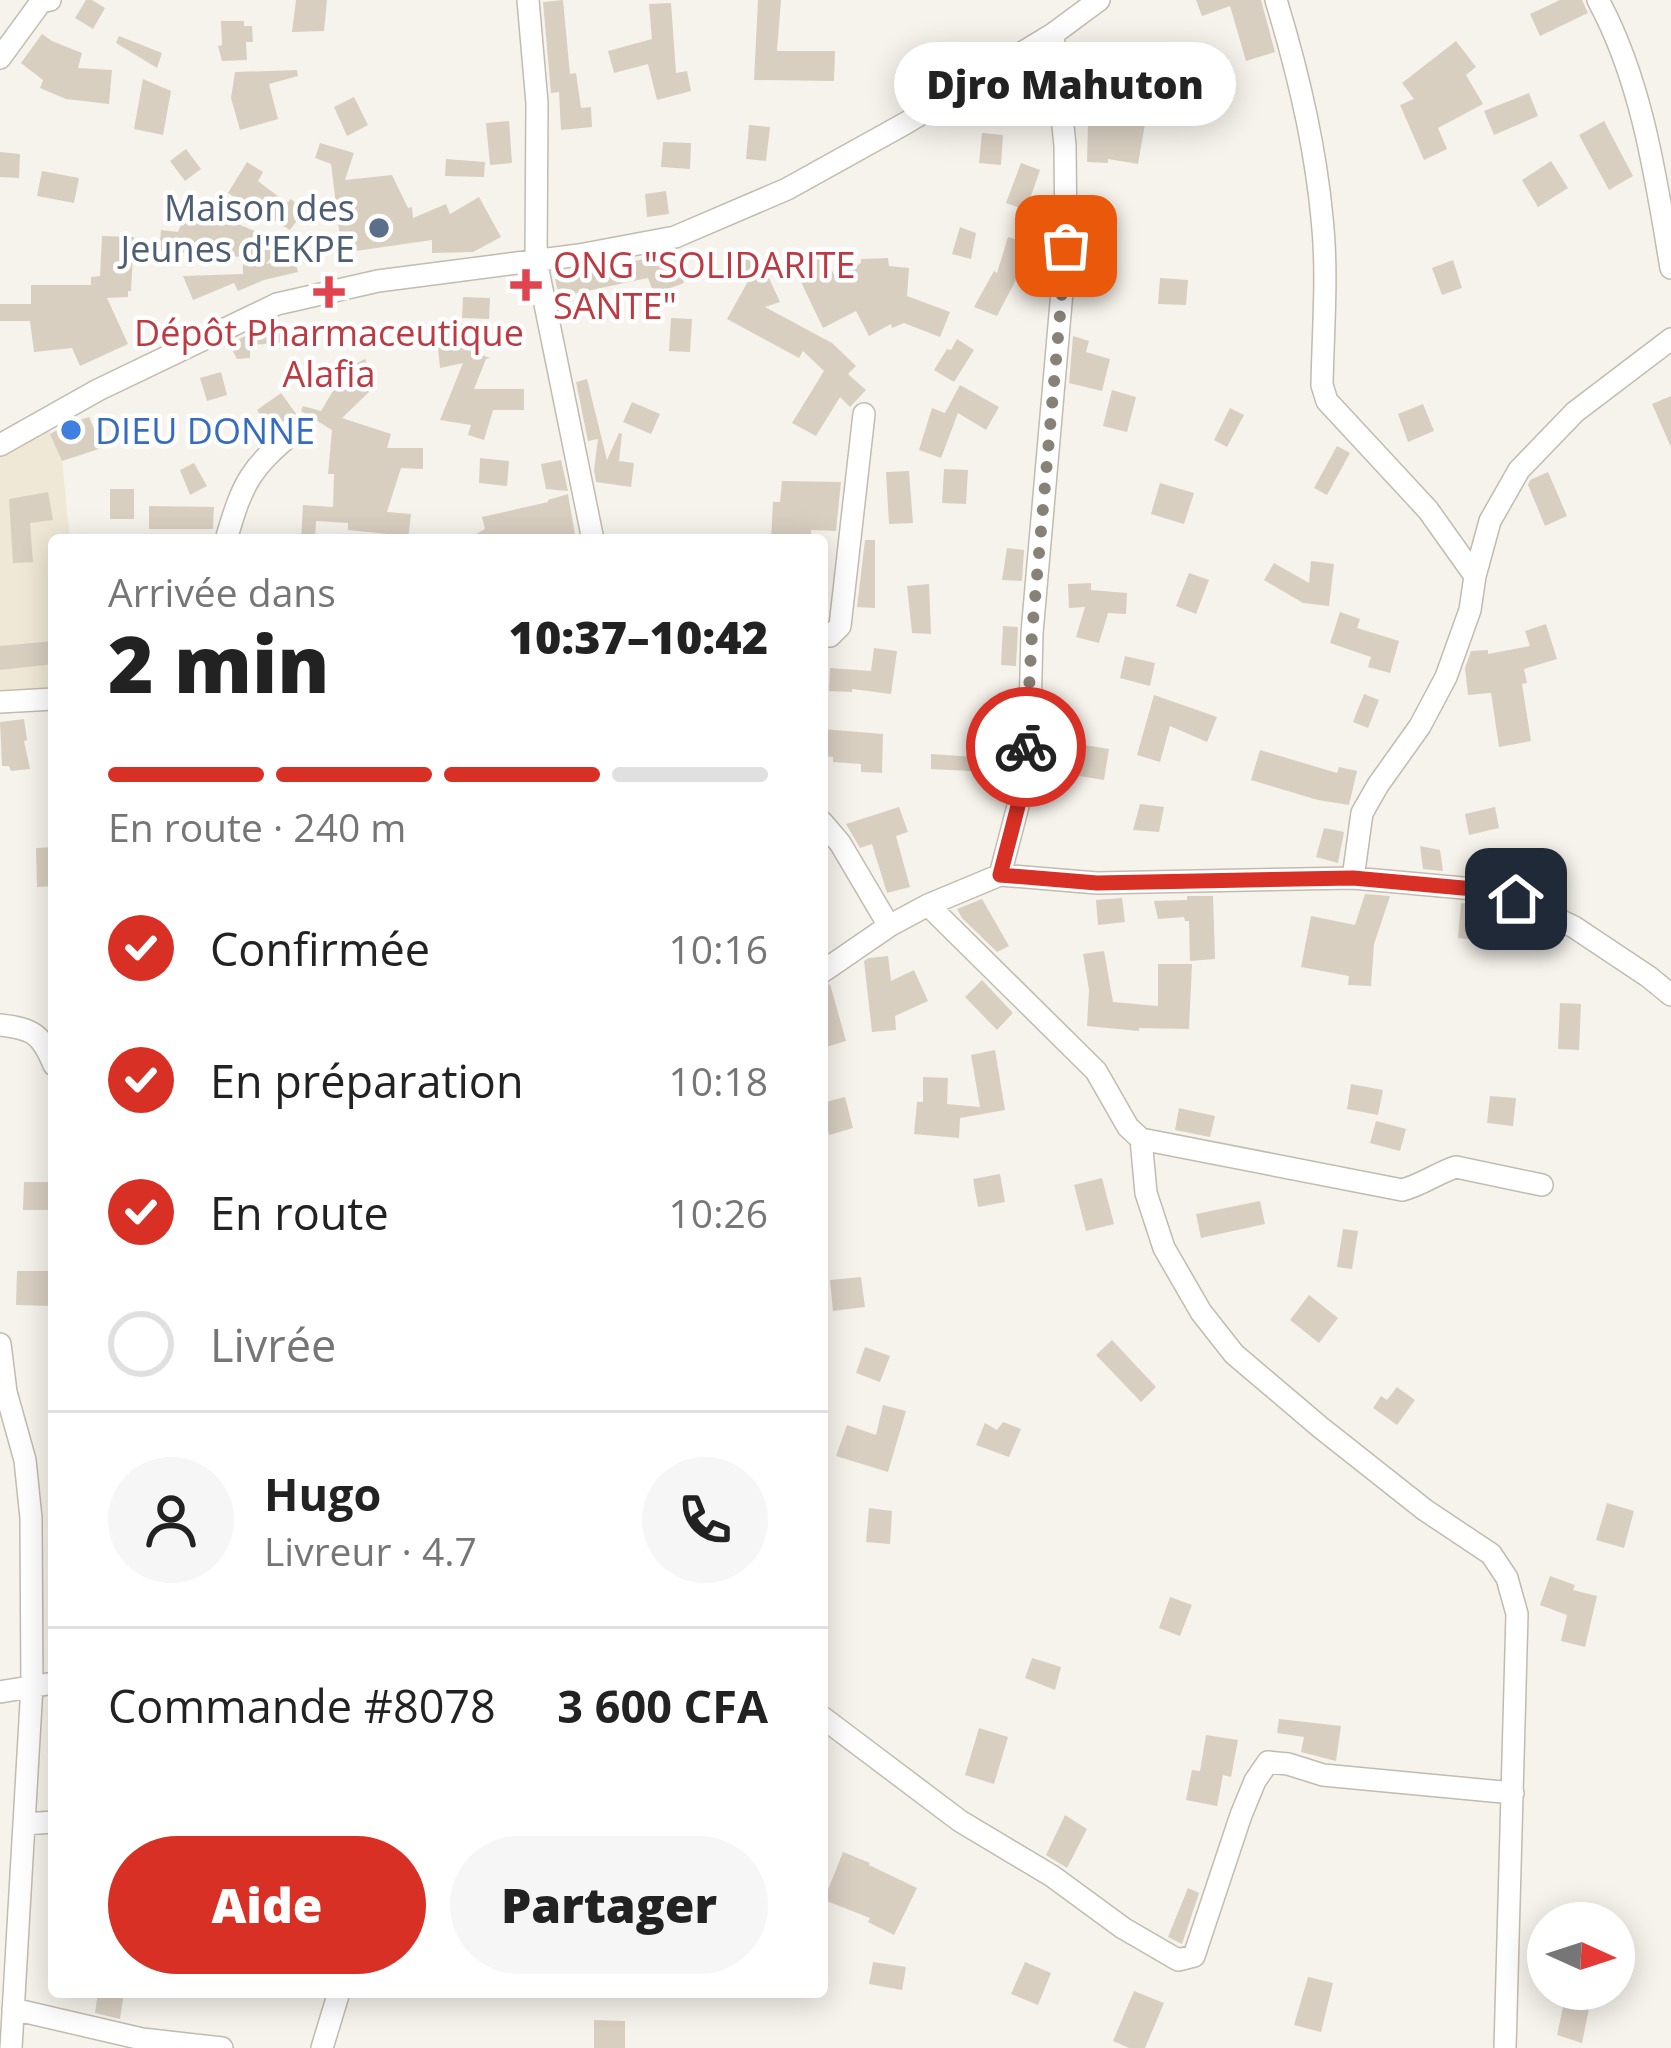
<!DOCTYPE html>
<html lang="fr">
<meta charset="utf-8">
<style>
:root{--surface:#fff;--page:#f6f6f6;--text:#222;--muted:#767676;--line:#e0e0e0;--accent:#d93025}
body{margin:0;font-family:"Open Sans",sans-serif;background:var(--page);color:var(--text);height:100vh;display:flex;flex-direction:column;font-size:45px;white-space:nowrap}
*{box-sizing:border-box;margin:0}
p{font-size:39px;color:var(--muted)}
.icon{flex:none;width:66px;height:66px;fill:none;stroke:currentColor;stroke-width:2;stroke-linecap:round;stroke-linejoin:round}
.map{position:relative;flex:1;overflow:hidden}
.sheet{position:absolute;left:48px;top:534px;width:780px;height:1464px;display:flex;flex-direction:column;background:var(--surface);border-radius:12px;box-shadow:0 6px 30px #0003}
.sheet>*{flex:none}
.needle{width:78px;rotate:93deg}
.controls{position:absolute;left:1527px;top:1902px;display:grid;gap:24px}
.controls a{display:grid;place-items:center;width:108px;height:108px;border-radius:50%;background:var(--surface);box-shadow:0 6px 30px #0003;font-size:60px}
.pin{position:absolute;display:grid;place-items:center;width:102px;height:102px;color:#fff;margin:-51px;border-radius:24px;box-shadow:0 6px 18px #0006}
.courier{position:absolute;display:grid;place-items:center;width:120px;height:120px;margin:-60px;border:9px solid #d93025;border-radius:50%;background:#fff;color:#222;box-shadow:0 3px 15px #0007}
.bubble{position:absolute;height:84px;border-radius:42px;background:var(--surface);box-shadow:0 6px 30px #0003;font-size:39px;font-weight:800;line-height:84px;text-align:center}
.head em{font-style:normal;font-weight:800}
.head div{display:flex;flex-direction:column-reverse}
.head{display:flex;align-items:center;justify-content:space-between;height:204px;padding:0 60px}
h1{font-size:78px;font-weight:800;line-height:90px}
.bar{display:grid;grid-template-columns:repeat(4,1fr);gap:18px 12px;align-content:center;height:144px;padding:0 60px}
.bar i{height:15px;border-radius:9px;background:var(--line)}
.bar .selected{background:var(--accent)}
.bar p{grid-column:span 4}
.line{display:flex;align-items:center;gap:30px;padding:0 60px;border-top:3px solid var(--line)}
.line div{flex:1}
.round{display:grid;place-items:center;flex:none;width:126px;height:126px;border-radius:63px;background:var(--page)}
ol{padding:0 60px;list-style:none}
li{display:flex;align-items:center;gap:36px;height:132px}
li p{margin-inline-start:auto}
li .icon{padding:12px;border-radius:50%;background:var(--accent);color:#fff;stroke-width:4}
li:last-child{color:var(--muted)}
li i{width:66px;height:66px;border:6px solid var(--line);border-radius:50%}
.button{display:flex;gap:24px;margin-top:auto;padding:24px 60px}
.button a{flex:1;height:138px;border-radius:72px;background:var(--accent);color:#fff;font-size:48px;font-weight:800;line-height:138px;text-align:center}
.button a+a{background:var(--page);color:var(--text)}
.map>svg:first-child{display:block}
.education{fill:#efe8d6}
.building{fill:#d8cfc1}
.lines{fill:none;stroke-linecap:round;stroke-linejoin:round}
.minor-casing{stroke:#c2bbae;stroke-width:24}
.minor{stroke:#fff;stroke-width:21}
.done{stroke:#878178;stroke-width:12;stroke-dasharray:0 21.6}
.route{stroke:#d93025;stroke-width:15}
.service-dot{fill:#5c6f8a;stroke:#fff;stroke-width:4.5}
.health-dot{fill:#e0444e;stroke:#fff;stroke-width:4.5}
.shop-dot{fill:#3f7fe0;stroke:#fff;stroke-width:4.5}
.labels{text-anchor:middle;dominant-baseline:central;stroke-width:9;stroke-linejoin:round;paint-order:stroke}
.service-label{font-size:36px;fill:#4e5e75;stroke:#fff;text-anchor:end}
.health-label{font-size:36px;fill:#be3a42;stroke:#fff;text-anchor:start}
.shop-label{font-size:36px;fill:#366cbe;stroke:#fff;text-anchor:start}
</style>
<div class="map">
<svg width="1671" height="2048" viewBox="0 0 1671 2048">
<rect width="100%" height="100%" fill="#f6f3ec"/>
<path class="education" d="M49 430 62 461 70 540H54V687L0 692V454Z"/>
<path class="building" d="M86 0H92L105 8 93 29 75 18Z
M296 0H327L324 31 292 32Z
M563 0 570 74 576 73 581 108 591 107 592 127 561 130 559 92 551 93 543 2Z
M758 0H781L777 51H835L834 81 754 80Z
M1196 0H1261L1275 52 1246 61 1230 6 1202 16Z
M1560 0H1582L1588 13 1540 36 1530 14Z
M671 3 676 73 687 71 691 91 657 100 648 64 614 73 608 51 652 39 649 4Z
M221 21H244V26H252L253 42H246L247 60 222 61 218 46 222 45Z
M42 34 52 41 82 53 78 68 112 70 109 104 66 99 40 88 43 80 21 63Z
M119 36 162 53 157 68 116 43Z
M1456 41 1476 67 1466 75 1483 104 1438 128 1447 149 1424 160 1400 105 1414 99 1402 83Z
M297 70 298 76 269 84 278 119 240 130 231 98 235 72Z
M1079 74 1100 76 1096 118 1077 116Z
M143 79 171 91 163 135 134 129Z
M1529 93 1538 116 1494 135 1484 111Z
M1136 95 1158 99 1155 120 1146 118 1138 164 1108 159V163L1087 162 1088 124 1130 126Z
M354 97 368 125 347 136 334 107Z
M509 121 512 163 490 165 486 123Z
M1604 121 1633 176 1609 190 1579 135Z
M749 125 770 127 766 161 746 159Z
M982 133 1003 135 1001 165 979 163Z
M663 142 691 143 690 169 661 167Z
M320 143 354 153 345 180 392 175 408 208 412 207 413 218 446 204 450 214 479 197 501 237 473 252 432 253V240L342 253 331 164 315 158Z
M186 149 201 169 185 181 170 161Z
M0 152 20 154 19 178 0 177Z
M446 159 485 162 484 177 445 176Z
M1551 161 1568 188 1538 207 1522 180Z
M247 162 263 172 258 181 287 203 291 199 304 211 290 230 228 193Z
M1021 163 1040 170 1026 210 1006 203Z
M42 171 79 178 74 203 37 196Z
M666 191 669 214 647 217 645 194Z
M189 204 282 242 266 264 294 258 298 272 264 280 238 291 234 283 193 300 183 276 243 274V257L159 251 161 230 178 232Z
M1028 218 1051 219V243L1026 241Z
M960 227 976 233 971 259 952 254Z
M102 236 134 237 131 291H128V297L107 298 128 344 80 366 72 348 34 352 30 321H0V304H31V285H91V277L100 276Z
M1008 237 1028 243 1018 276 997 316 974 307 994 271 997 273Z
M680 251 685 265 679 267 684 283 654 294 648 278 559 297 555 279Z
M758 254 780 302 765 307 832 343 856 366 848 374 866 390 850 407 840 397 816 436 792 423 824 371 803 351 799 358 727 319 747 283 738 264Z
M823 254 836 278 861 263V259L888 258 889 266 909 268 907 296 950 312 940 337 904 323 892 328 891 324 869 336 856 311 823 328 800 280 808 278 801 266Z
M1453 260 1462 288 1442 295 1432 268Z
M1160 278 1188 280 1186 305 1158 304Z
M463 297 490 298 489 319 462 318Z
M671 318 692 319 690 352 669 351Z
M274 322H280L281 343 250 345V358L237 359 230 346 223 347Z
M465 323 467 349 490 358 486 359 474 389H524V410H493L484 440 468 435 471 425 440 420 463 363 440 368 436 325Z
M1073 336 1089 341 1086 352 1110 359 1102 391 1069 383Z
M957 339 974 350 954 382 934 370 947 349 951 350Z
M365 359 371 372 357 379 369 392 342 418 391 434 387 448H423V469L401 468 387 512 411 514 408 540H386L387 534 348 530V523L316 521 315 540H301L303 505 333 507 334 474H328L332 430 301 411 303 406 321 411 346 369Z
M221 372 227 395 207 401 200 378Z
M587 379 607 460 619 433 622 434 619 461 634 463 631 487 596 482 594 470 598 439 588 441 576 382Z
M960 385 999 407 986 430 958 413 941 458 919 450 932 408 945 413Z
M1112 390 1136 397 1127 432 1103 426Z
M281 393 297 415 287 418 272 431 257 410Z
M1671 396V447L1652 404Z
M632 402 660 414 651 434 623 422Z
M1423 404 1434 431 1408 442 1398 414Z
M1230 408 1244 415 1227 447 1214 440Z
M89 417 102 448 62 461 50 434 70 423Z
M1337 446 1350 453 1327 495 1314 488Z
M480 458 509 461 507 486 479 483Z
M561 460 568 491 546 489 541 464Z
M194 463 207 486 190 495 180 470Z
M944 469 968 470 966 504 942 503Z
M909 471 913 523 889 524 886 472Z
M1548 472 1567 516 1545 526 1528 485 1530 480Z
M782 481 841 482 836 531 811 530V540H771L773 502H780Z
M1160 483 1194 493 1184 524 1151 514Z
M110 489H134V519H110Z
M48 492 53 520 30 523 33 562 13 563 9 499Z
M568 494 576 540H521L520 536 503 540H466L485 529 482 517 548 502V500Z
M149 506 214 507 213 529H149Z
M865 540H875V608L857 607Z
M1007 548 1024 550 1022 581 1002 580Z
M1311 561 1334 564 1329 606 1303 603 1264 580 1274 563 1309 583Z
M1189 573 1209 580 1196 614 1176 606Z
M1091 583V590L1127 593 1126 614 1108 613 1099 643 1076 637 1085 607 1069 608 1068 584Z
M929 584 931 634 912 633 907 586Z
M1340 612 1360 619 1357 628 1399 641 1390 673 1368 667 1371 657 1330 643Z
M1546 624 1557 659 1524 669 1527 683 1522 684 1531 741 1499 747 1491 693 1468 695 1465 668 1471 651 1488 650V654L1530 646 1525 631Z
M1003 626 1018 627 1016 666 1001 665Z
M54 641V664L0 670V646Z
M874 648 897 651 891 694 852 689V692L829 691 830 668 871 671Z
M1125 656 1155 663 1150 686 1120 678Z
M1364 694 1379 700 1368 728 1353 722Z
M1154 695 1217 717 1207 742 1170 726 1160 762 1137 755Z
M24 719 27 740 24 741 30 769 11 771 9 766H2L0 722Z
M822 729 883 734 882 773 861 772V764L833 762V757L822 756Z
M1084 745 1109 749 1104 780 1079 776Z
M1260 750 1337 773 1339 767 1357 771 1349 805 1318 800 1251 780Z
M931 754 990 758 989 772 931 769Z
M1140 804 1164 807 1159 832 1133 830Z
M899 807 908 832 896 836 910 887 887 893 872 844 860 848 846 824Z
M1495 807 1499 828 1469 835 1465 814Z
M1324 828 1344 832 1338 863 1316 857Z
M1420 846 1440 850 1443 871 1423 869Z
M54 847V886L37 887 36 848Z
M1365 894 1390 896 1374 944 1371 986 1348 985 1349 976 1301 967 1311 916 1355 925Z
M1187 896H1213L1215 959 1190 961 1189 921H1185L1184 917 1158 919 1154 901 1187 900Z
M1122 898 1125 922 1098 925 1096 900Z
M982 899 1009 946 997 952 962 918 957 909Z
M1461 903 1480 905 1477 940 1458 938Z
M1104 951 1113 1002 1158 1006V964H1192L1189 1029 1139 1028V1031L1087 1026 1089 990 1083 954Z
M888 956 891 981 914 970 928 1001 895 1016 896 1030 872 1032 864 961 869 958Z
M982 980 1013 1013 997 1030 965 997Z
M830 984 846 1041 826 1047 822 1033V987Z
M1560 1003 1581 1004 1579 1050 1558 1049Z
M995 1050 1005 1110 960 1118 959 1138 914 1134 917 1102H923V1077L948 1078 947 1104 980 1107 971 1055Z
M1351 1084 1383 1090 1378 1115 1347 1109Z
M1490 1096 1516 1098 1513 1126 1487 1123Z
M845 1097 853 1128 829 1135 822 1103Z
M1179 1108 1215 1116 1210 1137 1175 1130Z
M1376 1121 1406 1129 1400 1151 1370 1143Z
M1000 1174 1005 1202 978 1207 973 1179Z
M1102 1178 1114 1224 1086 1231 1074 1185Z
M24 1182H54V1210H23Z
M1260 1201 1265 1224 1201 1238 1196 1214Z
M1343 1229 1358 1231 1352 1269 1337 1267Z
M17 1271H54V1306L16 1305Z
M861 1277 865 1307 833 1311 830 1280Z
M1309 1295 1338 1318 1319 1343 1290 1320Z
M1112 1340 1156 1387 1141 1402 1096 1355Z
M865 1347 890 1356 880 1382 856 1373Z
M1397 1387 1415 1400 1397 1425 1373 1408 1381 1396 1387 1400Z
M883 1405 906 1411 888 1472 836 1456 847 1425 876 1435Z
M1003 1422 1021 1429 1009 1457 976 1445 985 1423 997 1430Z
M1607 1503 1634 1511 1624 1548 1596 1540Z
M869 1508 892 1511 890 1544 866 1542Z
M1550 1576 1575 1585 1573 1590 1597 1596 1585 1647 1561 1641 1567 1615 1540 1605Z
M1170 1597 1192 1605 1180 1636 1159 1628Z
M1032 1658 1061 1667 1055 1690 1025 1678Z
M1279 1719 1341 1726 1336 1761 1301 1752 1304 1737 1277 1733Z
M979 1728 1008 1737 994 1784 965 1775Z
M1206 1735 1238 1740 1231 1777 1223 1775 1217 1806 1186 1800 1192 1770 1200 1771Z
M1065 1815 1087 1829 1067 1868 1046 1855Z
M843 1852 870 1863 869 1865 917 1888 894 1935 868 1922 870 1918 824 1900Z
M1188 1888 1199 1893 1182 1944 1168 1937Z
M873 1962 906 1967 902 1990 869 1984Z
M1025 1962 1051 1973 1038 2005 1011 1994Z
M1308 1977 1333 1983 1321 2032 1294 2025Z
M1567 1989H1593L1582 2043 1557 2035Z
M1134 1991 1164 2003 1145 2048H1129L1113 2041Z
M98 1992H124L120 2019 95 2013Z
M594 2020 625 2021V2048H594Z"/>
<g class="lines">
<defs>
<path id="minor" d="M528 0 537 103 536 260 593 540
M1276 0C1298 72 1315 143 1322 218 1328 273 1323 330 1322 385L1327 401 1428 510 1475 576
M1598 0C1642 81 1656 178 1671 268
M0 58 41 2 50 0
M0 445 98 390 277 304 378 281 579 255 675 237 787 189 906 123 1053 34 1099 0
M226 540C243 481 250 469 296 430
M822 636H830L840 626 864 414
M0 702 54 699
M822 822 840 843 889 926
M1000 875 1018 806 1030 714 1032 633 1066 246 1065 145 1053 34
M1353 878 1362 813 1378 785 1420 726 1446 677 1470 610 1475 576 1490 521 1519 470 1575 412 1671 339
M928 905 1096 1071 1128 1127 1141 1139 1402 1190C1422 1185 1437 1173 1456 1167L1542 1185
M822 972 889 926 928 905 1000 875 1097 883 1353 878 1485 890 1516 899 1574 927 1649 977 1671 995
M0 1025C34 1029 41 1034 54 1065
M1141 1139 1146 1193 1164 1248 1201 1312 1234 1354 1320 1427 1425 1510 1491 1554 1507 1578 1517 1614 1505 2048
M0 1344 6 1392 25 1460 31 1518 32 1686 11 2048
M0 1692 54 1683
M822 1717 960 1821 1052 1876 1123 1928 1178 1960 1194 1956 1241 1815 1255 1781 1268 1762 1288 1764 1323 1775 1513 1793
M24 1824 54 1822
M13 2009 142 2039 222 2048
M322 2048 339 1992"/>
</defs>
<use href="#minor" class="minor-casing"/>
<use href="#minor" class="minor"/>
</g>
<g class="lines">
<path class="done" d="M1026 747 1032 633 1066 246"/>
<path class="route" d="M1026 747 1018 806 1000 875 1097 883 1353 878 1485 890 1516 899"/>
</g>
<circle class="service-dot" cx="379" cy="228" r="12"/>
<g class="health-dot">
<path d="M520 267h12v12h12v12h-12v12h-12v-12h-12v-12h12z"/>
<path d="M323 274h12v12h12v12h-12v12h-12v-12h-12v-12h12z"/>
</g>
<circle class="shop-dot" cx="71" cy="430" r="12"/>
<g class="labels">
<g class="service-label">
<text x="355" y="207">Maison des<tspan x="355" dy="41">Jeunes d'EKPE</tspan></text>
</g>
<g class="health-label">
<text x="553" y="264">ONG "SOLIDARITE<tspan x="553" dy="41">SANTE"</tspan></text>
<text x="329" y="332" text-anchor="middle">Dépôt Pharmaceutique<tspan x="329" dy="41">Alafia</tspan></text>
</g>
<g class="shop-label">
<text x="95" y="430">DIEU DONNE</text>
</g>
</g>
</svg>
<div class="controls">
<a><svg class="needle" viewBox="-14 -14 28 28"><path d="M0-13l5 13h-10z" fill="#e53935"/><path d="M0 13l5-13h-10z" fill="#767676"/></svg></a>
</div>
<div class="pin" style="left:1066px;top:246px;background:#ea580c"><svg class="icon" aria-label="bag" viewBox="0 0 24 24"><path d="M5 8h14l-1 12H6zM9 8a3 3 0 0 1 6 0"/></svg></div>
<div class="pin" style="left:1516px;top:899px;background:#1f2937"><svg class="icon" aria-label="home" viewBox="0 0 24 24"><path d="M3 11l9-7 9 7M6 9v11h12V9"/></svg></div>
<div class="courier" style="left:1026px;top:747px"><svg class="icon" aria-label="bike" viewBox="0 0 24 24"><circle cx="6" cy="16" r="4"/><circle cx="18" cy="16" r="4"/><path d="M6 16l4-8h5l3 8M10 8l3 8H6M13 5h3"/></svg></div>
<div class="bubble" style="left:894px;top:42px;width:342px">Djro Mahuton</div>
<section class="sheet">
<div class="head"><div><h1>2 min</h1><p>Arrivée dans</p></div><em>10:37–10:42</em></div>
<div class="bar"><i class="selected"></i><i class="selected"></i><i class="selected"></i><i></i><p>En route · 240 m</p></div>
<ol>
<li><svg class="icon" aria-label="check" viewBox="0 0 24 24"><path d="M5 12l5 5 9-10"/></svg>Confirmée<p>10:16</p></li>
<li><svg class="icon" aria-label="check" viewBox="0 0 24 24"><path d="M5 12l5 5 9-10"/></svg>En préparation<p>10:18</p></li>
<li><svg class="icon" aria-label="check" viewBox="0 0 24 24"><path d="M5 12l5 5 9-10"/></svg>En route<p>10:26</p></li>
<li><i></i>Livrée</li>
</ol>
<div class="line" style="height:216px"><a class="round"><svg class="icon" aria-label="person" viewBox="0 0 24 24"><circle cx="12" cy="8" r="4"/><path d="M4 21q1-7 8-7t8 7"/></svg></a><div><b>Hugo</b><p>Livreur · 4.7</p></div><a class="round"><svg class="icon" aria-label="phone" viewBox="0 0 24 24"><path d="M5 4h4l2 5-3 2q2 4 5 5l2-3 5 2v4C11 20 4 13 5 4z"/></svg></a></div>
<div class="line" style="height:156px"><div>Commande #8078</div><b>3 600 CFA</b></div>
<div class="button"><a>Aide</a><a>Partager</a></div>
</section>
</div>
